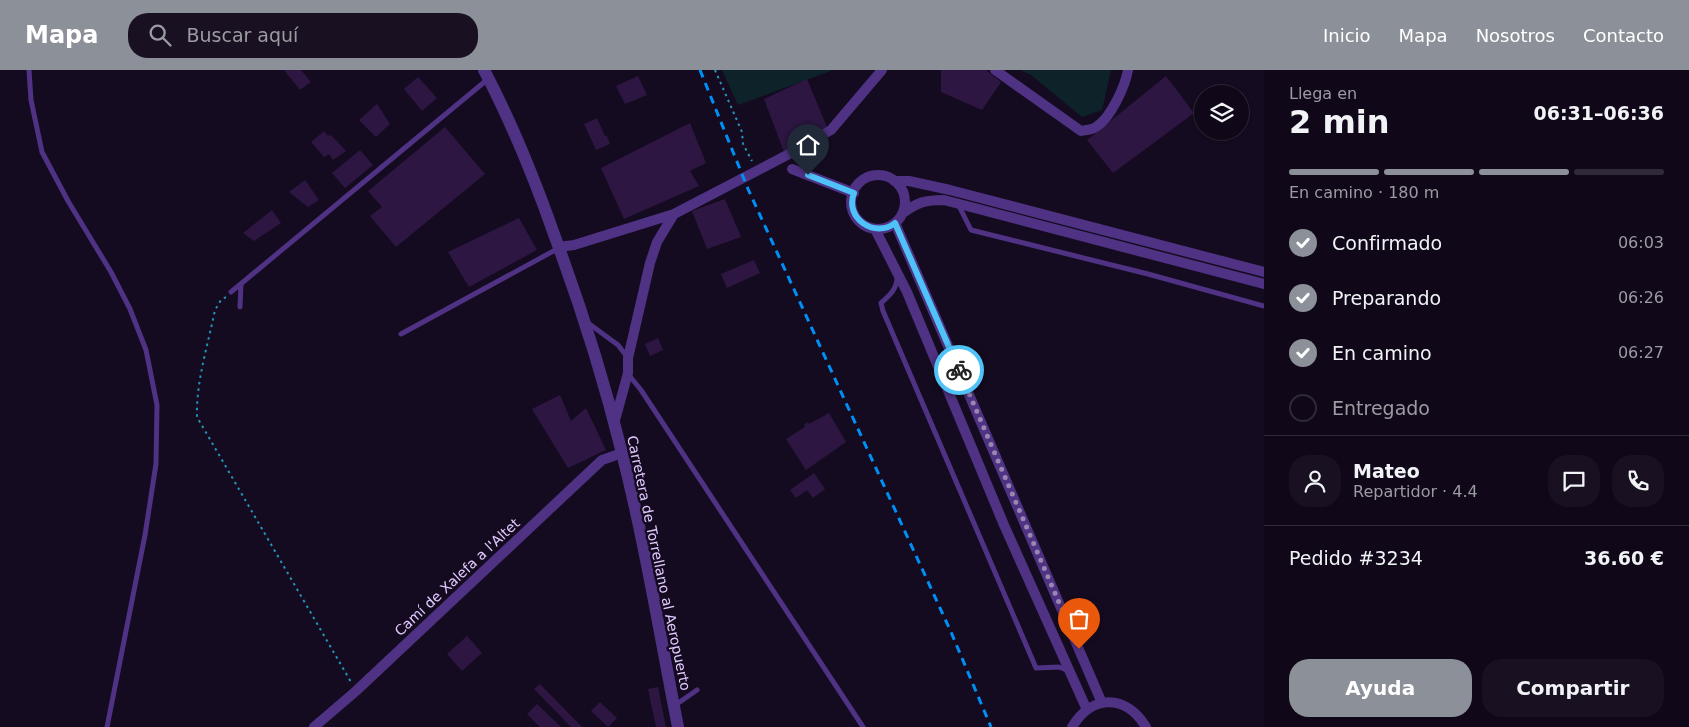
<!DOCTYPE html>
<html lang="es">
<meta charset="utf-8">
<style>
:root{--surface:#100818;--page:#191121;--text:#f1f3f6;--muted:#9c9aa2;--line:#302937;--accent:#8c9099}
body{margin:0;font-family:"DejaVu Sans",sans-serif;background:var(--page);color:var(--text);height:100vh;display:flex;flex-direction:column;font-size:19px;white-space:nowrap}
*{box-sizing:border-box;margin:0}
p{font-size:16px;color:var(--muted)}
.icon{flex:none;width:28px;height:28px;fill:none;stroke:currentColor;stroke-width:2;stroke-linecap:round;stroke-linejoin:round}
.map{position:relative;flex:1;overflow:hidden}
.side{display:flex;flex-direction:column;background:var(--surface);width:425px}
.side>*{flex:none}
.tools{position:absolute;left:1194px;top:15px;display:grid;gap:10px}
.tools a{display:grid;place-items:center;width:55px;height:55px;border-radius:50%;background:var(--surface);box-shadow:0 1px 4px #0004,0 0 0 1px var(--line);font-size:25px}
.pin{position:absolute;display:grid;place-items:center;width:42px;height:42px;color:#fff;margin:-51px -21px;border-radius:50% 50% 50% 0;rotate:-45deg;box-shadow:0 0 5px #0007}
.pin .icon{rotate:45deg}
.courier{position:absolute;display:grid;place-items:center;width:50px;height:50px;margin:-25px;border:4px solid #4fc3f7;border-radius:50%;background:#fff;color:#222;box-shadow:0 1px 6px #0007}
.summary em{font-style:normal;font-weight:700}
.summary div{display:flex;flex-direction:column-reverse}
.summary{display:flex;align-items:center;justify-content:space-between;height:85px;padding:0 25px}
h1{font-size:32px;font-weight:700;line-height:38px}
.bar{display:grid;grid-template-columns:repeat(4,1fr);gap:8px 5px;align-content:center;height:60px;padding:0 25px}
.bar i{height:6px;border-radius:4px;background:var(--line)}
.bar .on{background:var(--accent)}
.bar p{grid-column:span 4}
.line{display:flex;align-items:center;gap:12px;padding:0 25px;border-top:1px solid var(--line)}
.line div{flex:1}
.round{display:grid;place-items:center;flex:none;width:52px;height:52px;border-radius:20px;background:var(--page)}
ol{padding:0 25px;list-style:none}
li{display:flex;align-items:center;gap:15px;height:55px}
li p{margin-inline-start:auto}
li .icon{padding:5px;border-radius:50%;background:var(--accent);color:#fff;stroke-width:4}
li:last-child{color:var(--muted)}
li i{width:28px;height:28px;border:2px solid var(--line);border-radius:50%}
.primary-button{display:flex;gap:10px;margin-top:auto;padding:10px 25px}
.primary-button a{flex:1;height:58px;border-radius:20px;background:var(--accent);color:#fff;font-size:20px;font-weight:700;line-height:58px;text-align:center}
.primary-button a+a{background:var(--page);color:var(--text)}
header{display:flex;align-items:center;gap:30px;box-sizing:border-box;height:70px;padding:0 25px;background:var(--accent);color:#fff}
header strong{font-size:24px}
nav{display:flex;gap:28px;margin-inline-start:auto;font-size:18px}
.search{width:350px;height:45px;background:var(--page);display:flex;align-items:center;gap:12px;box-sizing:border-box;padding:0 18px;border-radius:20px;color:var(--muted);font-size:19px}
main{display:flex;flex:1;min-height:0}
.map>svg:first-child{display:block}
.green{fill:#0e222a}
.building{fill:#2d1642}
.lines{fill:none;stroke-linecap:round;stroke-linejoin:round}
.path{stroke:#2493b9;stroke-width:2;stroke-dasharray:2.5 4;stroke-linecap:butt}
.service{stroke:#4f3283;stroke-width:5}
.minor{stroke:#4f3283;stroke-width:10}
.tertiary{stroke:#4f3283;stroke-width:12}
.rail{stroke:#008ff5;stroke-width:3;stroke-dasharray:8 6;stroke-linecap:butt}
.done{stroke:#9a87b1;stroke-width:5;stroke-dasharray:0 9}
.route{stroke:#4fc3f7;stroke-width:6}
.labels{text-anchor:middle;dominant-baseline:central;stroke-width:5;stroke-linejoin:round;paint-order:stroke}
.street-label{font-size:14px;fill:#e1caff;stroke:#150b20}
</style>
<header>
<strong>Mapa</strong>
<div class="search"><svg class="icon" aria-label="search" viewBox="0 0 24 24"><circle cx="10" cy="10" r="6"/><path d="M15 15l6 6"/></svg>Buscar aquí</div>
<nav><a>Inicio</a><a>Mapa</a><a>Nosotros</a><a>Contacto</a></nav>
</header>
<main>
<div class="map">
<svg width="1264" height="657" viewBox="0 0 1264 657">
<rect width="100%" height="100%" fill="#150b20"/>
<path class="green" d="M722 0H833L738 35Z
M1020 0H1111L1102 40 1082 47 1031 5Z"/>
<path class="building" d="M284 0H301L311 12 300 20Z
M941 0H986L1001 12 982 40 941 22Z
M638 6 647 25 625 34 616 16Z
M1166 6 1194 43 1113 103 1087 70Z
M418 7 437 28 422 41 404 19Z
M807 9 827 57 784 82 764 29Z
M377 34 390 54 376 67 359 50Z
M597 48 605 66H607L610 74 596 80 584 54Z
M690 53 706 93 690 101 699 116 624 149 601 98Z
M445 57 485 104 396 177 370 146 382 137 368 121Z
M324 61 328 66 331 65 346 81 333 90 329 84 324 87 311 72Z
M360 80 373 95 345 118 332 103Z
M305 110 319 130 308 137 289 122Z
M725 129 741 167 707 179 692 141Z
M272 140 281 153 254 171 243 163Z
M519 148 537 180 469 217 448 182Z
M754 190 760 203 727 218 721 204Z
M658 268 663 280 650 286 645 274Z
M560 325 571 351 586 338 606 380 568 398 532 339Z
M829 343 846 372 806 400 786 369 805 357 804 355 808 352 809 354Z
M814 403 825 419 813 428 807 420 796 428 790 420Z
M467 566 482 583 462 601 447 584Z
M540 614 582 657H571L534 619Z
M658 617 666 657H656L648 619Z
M600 632 617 648 608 657 591 641Z
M537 634 561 657H540L527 644Z"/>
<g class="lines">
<path class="path" d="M715 0 742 62 743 74 752 91
M226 227 221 230 215 240C208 275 196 311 197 347L351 612"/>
<path class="service" d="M29 0 31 30 42 82 68 131 111 202 130 239 146 280 157 335 156 394 145 465 107 657
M958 134 971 160 1148 204 1264 236
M897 208C897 219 889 226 881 233L883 241 1036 598 1059 597 1069 601
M231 222 488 9
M240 237 241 214
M588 253 618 275 628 288
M401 264 559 178
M628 304 641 320 863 657
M674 636 697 620"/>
<path class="minor" d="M995 0 1081 61C1085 60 1092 60 1096 57 1111 48 1125 16 1128 0
M792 99 854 123
M851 132a27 27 0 1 1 54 0a27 27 0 1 1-54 0Z
M894 111H909L950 120 1264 202
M903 143C918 132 925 130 944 130L1264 214
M895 153 1102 633
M875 159 907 222 1004 455 1087 640
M559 177 574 175 674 144
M614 354 628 303V288L650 193 657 172 674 144 789 84 831 60 882 0
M314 657 356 621 602 390 622 383
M1072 657C1092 624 1126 624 1146 657"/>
<path class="tertiary" d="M484 0C512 53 535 110 555 167 581 237 604 310 622 383 645 473 660 566 678 657"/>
<path class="rail" d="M700 0 748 119 951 562 991 657"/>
</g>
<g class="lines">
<path class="done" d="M959 300 1079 579"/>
<path class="route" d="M808 105 854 123C844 148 875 169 895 153L959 300"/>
</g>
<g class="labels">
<g class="street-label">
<text transform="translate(659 493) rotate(78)">Carretera de Torrellano al Aeropuerto</text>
<text transform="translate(457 507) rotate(-43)">Camí de Xalefa a l'Altet</text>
</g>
</g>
</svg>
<div class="tools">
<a><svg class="icon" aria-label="layers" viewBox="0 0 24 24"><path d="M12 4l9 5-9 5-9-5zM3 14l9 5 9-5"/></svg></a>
</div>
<div class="pin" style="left:1079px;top:579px;background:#ea580c"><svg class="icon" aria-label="bag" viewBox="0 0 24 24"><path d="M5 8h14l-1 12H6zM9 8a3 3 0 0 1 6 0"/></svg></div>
<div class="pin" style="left:808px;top:105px;background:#1f2937"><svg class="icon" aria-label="home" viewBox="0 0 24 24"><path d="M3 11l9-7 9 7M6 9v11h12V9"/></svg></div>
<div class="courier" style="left:959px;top:300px"><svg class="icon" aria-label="bike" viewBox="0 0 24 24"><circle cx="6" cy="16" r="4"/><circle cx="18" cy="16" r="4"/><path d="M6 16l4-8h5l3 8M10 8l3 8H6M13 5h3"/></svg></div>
</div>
<section class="side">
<div class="summary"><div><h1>2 min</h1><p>Llega en</p></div><em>06:31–06:36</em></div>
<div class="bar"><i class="on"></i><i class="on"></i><i class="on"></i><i></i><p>En camino · 180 m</p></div>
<ol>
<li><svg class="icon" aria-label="check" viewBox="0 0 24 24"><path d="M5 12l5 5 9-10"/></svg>Confirmado<p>06:03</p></li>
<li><svg class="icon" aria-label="check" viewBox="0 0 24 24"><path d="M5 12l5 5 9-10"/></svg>Preparando<p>06:26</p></li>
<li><svg class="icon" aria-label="check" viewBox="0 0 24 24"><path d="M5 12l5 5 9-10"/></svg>En camino<p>06:27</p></li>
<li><i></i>Entregado</li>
</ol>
<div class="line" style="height:90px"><a class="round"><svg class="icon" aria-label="person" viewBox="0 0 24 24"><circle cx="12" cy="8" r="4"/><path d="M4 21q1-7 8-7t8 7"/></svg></a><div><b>Mateo</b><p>Repartidor · 4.4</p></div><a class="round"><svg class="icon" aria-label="chat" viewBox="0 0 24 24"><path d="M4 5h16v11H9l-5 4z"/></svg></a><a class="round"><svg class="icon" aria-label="phone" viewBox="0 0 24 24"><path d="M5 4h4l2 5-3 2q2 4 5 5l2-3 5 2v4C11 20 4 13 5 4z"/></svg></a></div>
<div class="line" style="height:65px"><div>Pedido #3234</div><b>36.60 €</b></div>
<div class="primary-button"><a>Ayuda</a><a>Compartir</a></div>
</section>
</main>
